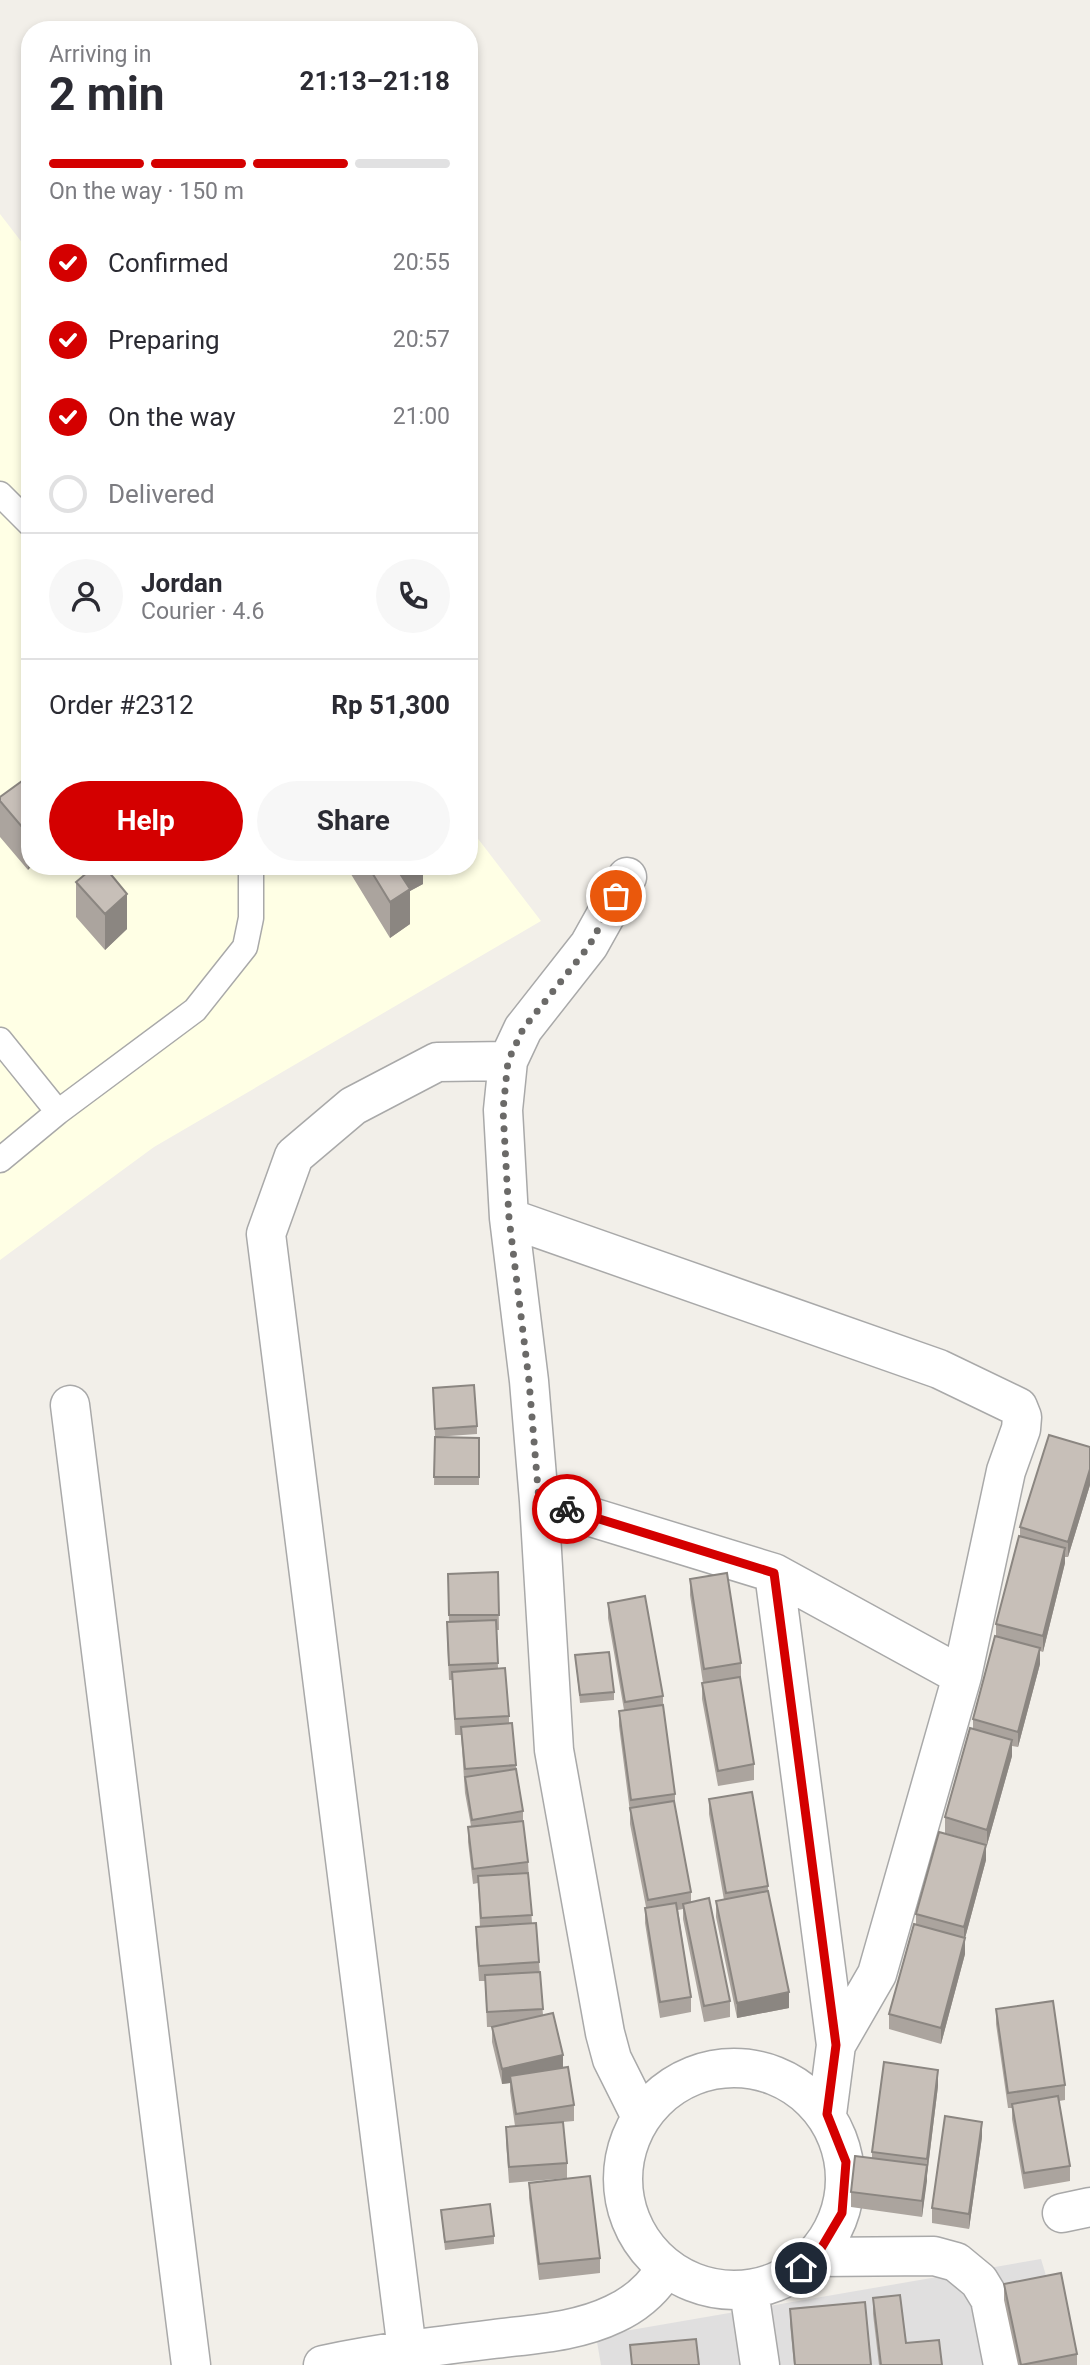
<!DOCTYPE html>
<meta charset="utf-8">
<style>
:root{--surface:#fff;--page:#f7f7f7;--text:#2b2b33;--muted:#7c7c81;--line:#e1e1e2;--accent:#d40000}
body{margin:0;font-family:Roboto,sans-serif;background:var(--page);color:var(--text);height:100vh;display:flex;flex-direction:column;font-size:26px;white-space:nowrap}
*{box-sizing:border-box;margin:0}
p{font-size:23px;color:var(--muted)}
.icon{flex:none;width:38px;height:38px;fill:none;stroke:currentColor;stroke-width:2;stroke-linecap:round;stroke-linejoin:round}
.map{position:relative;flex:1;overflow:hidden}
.drawer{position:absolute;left:21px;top:21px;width:457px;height:854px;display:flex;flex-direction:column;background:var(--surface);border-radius:28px;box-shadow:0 4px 10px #0003}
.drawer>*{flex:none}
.pin{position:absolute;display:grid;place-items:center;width:60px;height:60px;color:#fff;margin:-30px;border:4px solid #fff;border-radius:50%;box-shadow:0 2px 7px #0007}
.courier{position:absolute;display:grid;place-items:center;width:70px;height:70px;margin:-35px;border:5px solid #d40000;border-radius:50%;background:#fff;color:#222;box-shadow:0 2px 9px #0007}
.head em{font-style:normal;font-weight:700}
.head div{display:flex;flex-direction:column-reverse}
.head{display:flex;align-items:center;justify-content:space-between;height:119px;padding:0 28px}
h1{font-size:46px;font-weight:700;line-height:52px}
.bar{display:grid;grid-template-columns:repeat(4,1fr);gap:10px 7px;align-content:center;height:84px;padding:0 28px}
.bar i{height:9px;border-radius:5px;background:var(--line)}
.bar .on{background:var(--accent)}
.bar p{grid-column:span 4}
.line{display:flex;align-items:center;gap:18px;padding:0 28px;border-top:2px solid var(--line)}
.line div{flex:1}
.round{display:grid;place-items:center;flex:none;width:74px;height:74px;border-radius:37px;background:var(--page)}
ol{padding:0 28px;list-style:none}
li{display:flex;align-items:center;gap:21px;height:77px}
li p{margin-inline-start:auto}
li .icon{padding:7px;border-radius:50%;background:var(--accent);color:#fff;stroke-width:4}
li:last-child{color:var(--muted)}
li i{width:38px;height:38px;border:4px solid var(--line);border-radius:50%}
.cta{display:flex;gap:14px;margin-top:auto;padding:14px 28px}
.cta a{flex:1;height:80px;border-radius:42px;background:var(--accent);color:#fff;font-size:28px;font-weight:700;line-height:80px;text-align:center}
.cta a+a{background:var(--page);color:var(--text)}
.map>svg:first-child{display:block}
.residential{fill:#e0dfdf}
.education{fill:#ffffe5}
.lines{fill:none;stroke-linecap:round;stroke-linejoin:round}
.service-casing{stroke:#a9a9a9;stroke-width:27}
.minor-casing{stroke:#a9a9a9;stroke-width:41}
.service{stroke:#fff;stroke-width:24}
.minor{stroke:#fff;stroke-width:38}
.wall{fill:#aba49e}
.shaded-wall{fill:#8b8681}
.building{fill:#c7bfb8;stroke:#8b8681;stroke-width:2}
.done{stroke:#6b6a68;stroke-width:7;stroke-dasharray:0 12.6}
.route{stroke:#d40000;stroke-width:9}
</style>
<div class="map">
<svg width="1090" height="2365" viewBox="0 0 1090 2365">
<rect width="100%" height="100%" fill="#f2efe9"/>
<path class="residential" d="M1041 2259 1073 2365H601L596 2336Z"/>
<path class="education" d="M0 214 30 253V866H469V827L541 921 154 1147 0 1260Z"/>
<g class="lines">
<defs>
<path id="service" d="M0 494 30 524
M0 1040 58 1112
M0 1160 58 1112 195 1010 245 947 251 918V866"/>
<path id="minor" d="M627 877 589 945 523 1029 508 1061 503 1110 509 1218 529 1381 539 1501 554 1750 605 2033 612 2059 640 2115
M509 1218 939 1369 1018 1407 1022 1417 1021 1429 1006 1471 962 1676 877 1974 836 2045 827 2114
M70 1405 191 2365
M539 1501 774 1573 962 1676
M774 1573 836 2045
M623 2179a111 111 0 1 1 222 0a111 111 0 1 1-222 0Z
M1062 2213 1090 2207
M816 2257 934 2256 956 2262 979 2281 990 2299 1003 2365
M749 2291 760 2365
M407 2350 266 1234 294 1156 353 1106 437 1062 508 1061
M323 2365C380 2353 436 2346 494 2339 534 2334 577 2332 614 2314 636 2304 653 2289 666 2268"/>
</defs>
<use href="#service" class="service-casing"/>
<use href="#minor" class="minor-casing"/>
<use href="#service" class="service"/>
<use href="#minor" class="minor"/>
</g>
<path class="wall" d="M29 776 28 870 0 837V797Z
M346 866H423V884L410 891V924L390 938Z
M76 882 127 929 105 950 76 917Z
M433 1388 477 1426V1434L435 1437Z
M435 1437 479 1438V1485H434Z
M1090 1447V1485L1068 1557H1065V1563L1043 1652 1040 1651V1664L1018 1747 1012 1746V1756L987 1845H986V1860L965 1938V1954L941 2044 889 2029V2014L916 1925V1914L983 1844 945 1833V1817L973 1729V1719L996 1636V1624L1020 1536V1527Z
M498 1572 499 1630H497L498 1669 509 1716V1723L523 1811V1821L528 1862 532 1923 539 1962 543 2015 563 2068 574 2105V2121L563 2122 567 2163V2178L509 2183 506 2142V2127L515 2126 510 2091V2083L502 2084 492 2042V2027H487L485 1981H479L476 1942V1927H480L478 1883 473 1884 468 1842V1827L471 1826 465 1793 461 1735H455L452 1680H449L447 1638V1622H449L448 1574Z
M690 1579 741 1663V1679H740L754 1764V1780L718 1786 702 1699V1683H703L690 1595Z
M608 1603 663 1696V1705L675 1794V1809L691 1892V1902L730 2001V2017L704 2022 683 1919V1909L678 1910 691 1997V2012L660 2018 645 1923V1908L646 1907 630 1824V1812L619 1726V1711L624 1710 608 1618Z
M575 1655 614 1692V1700L580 1703Z
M709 1799 768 1886V1895L789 2008 737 2018 716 1917V1901L724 1900 709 1814Z
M996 2009 1065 2085V2100L1059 2101 1070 2166V2181L1024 2189 1012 2119V2108H1008L996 2024Z
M938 2086 922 2217 851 2207V2192L872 2159V2152Z
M982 2137 969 2229 932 2223V2208Z
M529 2183 600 2258V2273L539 2280 529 2198Z
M441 2210 494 2236V2244L445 2250Z
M1004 2284 1077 2354V2365H1018L1004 2300Z
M873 2298 906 2343 942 2365H879L873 2314Z
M790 2309 871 2365H794L790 2324Z"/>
<path class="shaded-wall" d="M30 833V866H32L28 870V834Z
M394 866H423V884L410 891V924L390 938V902Z
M127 894V929L105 950V914Z
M1090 1469V1485L1068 1557V1542Z
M1065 1548V1563L1043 1652V1636Z
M1040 1648V1664L1018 1747V1732Z
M1012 1740V1756L987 1845V1830Z
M986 1845V1860L964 1942V1927Z
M965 1938V1954L941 2044V2028Z
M789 1992V2008L737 2018V2003Z
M563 2055V2070L510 2076V2083L502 2084V2069Z
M938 2070V2086L927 2175V2159Z
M982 2122V2137L969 2229V2214Z
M927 2165V2181L922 2217V2201Z"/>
<path class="building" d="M29 776 30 833 28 834 0 801V797Z
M95 866H104L127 894 105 914 76 882Z
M368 866H395L410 889 390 902Z
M474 1385 477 1426 435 1429 433 1388Z
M1049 1435 1090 1447V1469L1068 1542 1020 1527Z
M435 1437 479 1438V1477H434Z
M1019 1536 1065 1548 1043 1636 996 1624Z
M498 1572 499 1615H449L448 1574Z
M727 1573 741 1663 704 1669 690 1579Z
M645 1596 663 1696 625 1702 608 1603Z
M496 1620 498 1663 449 1665 447 1622Z
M995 1636 1040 1648 1018 1732 973 1719Z
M609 1652 614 1692 580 1695 575 1655Z
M505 1668 509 1716 455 1719 452 1672Z
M740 1677 754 1764 718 1771 702 1683Z
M663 1705 675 1794 631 1800 619 1711Z
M512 1723 516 1765 465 1769 461 1727Z
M970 1728 1012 1740 987 1830 945 1817Z
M516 1769 523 1811 472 1820 465 1777Z
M752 1792 768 1886 726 1893 709 1799Z
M674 1801 691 1892 648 1900 630 1808Z
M523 1821 528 1862 473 1869 468 1827Z
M939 1832 986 1845 964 1927 916 1914Z
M528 1873 532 1915 481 1918 478 1876Z
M768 1891 789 1992 737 2003 716 1901Z
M709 1898 730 2001 704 2006 683 1904Z
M676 1903 691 1997 660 2002 645 1908Z
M536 1923 539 1962 479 1966 476 1927Z
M914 1924 965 1938 941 2028 889 2014Z
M540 1972 543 2009 487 2012 485 1975Z
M1053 2001 1065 2085 1008 2093 996 2009Z
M553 2013 563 2055 502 2069 492 2027Z
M884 2062 938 2070 927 2159 872 2152Z
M568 2067 574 2105 516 2114 510 2076Z
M1058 2096 1070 2166 1024 2173 1012 2104Z
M945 2116 982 2122 969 2214 932 2208Z
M563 2122 567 2163 509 2167 506 2127Z
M855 2156 927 2165 922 2201 851 2192Z
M590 2176 600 2258 539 2264 529 2183Z
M490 2204 494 2236 445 2242 441 2210Z
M1061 2273 1077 2354 1021 2365 1004 2284Z
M900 2295 906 2343 939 2340 942 2365H881L873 2298Z
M865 2302 871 2365H795L790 2309Z
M696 2339 699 2365H632L630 2345Z"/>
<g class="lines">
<path class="done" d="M567 1509 539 1501 529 1381 509 1218 503 1110 508 1061 523 1029 589 946 616 896"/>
<path class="route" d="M567 1509 774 1573 836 2045 827 2114 846 2162 842 2213 816 2257 801 2268"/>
</g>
</svg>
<div class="pin" style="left:616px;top:896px;background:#ea580c"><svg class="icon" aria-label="bag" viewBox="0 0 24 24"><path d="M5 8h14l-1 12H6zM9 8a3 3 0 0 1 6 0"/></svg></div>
<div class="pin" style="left:801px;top:2268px;background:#1f2937"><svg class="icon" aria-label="home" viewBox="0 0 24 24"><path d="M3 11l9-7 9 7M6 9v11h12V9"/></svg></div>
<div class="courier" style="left:567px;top:1509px"><svg class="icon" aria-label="bike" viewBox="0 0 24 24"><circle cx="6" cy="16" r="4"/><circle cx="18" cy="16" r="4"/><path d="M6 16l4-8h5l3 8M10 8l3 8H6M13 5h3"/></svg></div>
<section class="drawer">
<div class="head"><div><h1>2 min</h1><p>Arriving in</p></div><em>21:13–21:18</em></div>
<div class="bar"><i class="on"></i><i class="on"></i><i class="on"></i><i></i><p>On the way · 150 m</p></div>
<ol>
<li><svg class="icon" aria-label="check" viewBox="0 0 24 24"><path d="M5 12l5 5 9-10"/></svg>Confirmed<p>20:55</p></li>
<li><svg class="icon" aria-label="check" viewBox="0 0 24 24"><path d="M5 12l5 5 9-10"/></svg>Preparing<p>20:57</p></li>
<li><svg class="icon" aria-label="check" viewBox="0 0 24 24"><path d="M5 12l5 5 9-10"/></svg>On the way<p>21:00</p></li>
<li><i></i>Delivered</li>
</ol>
<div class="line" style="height:126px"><a class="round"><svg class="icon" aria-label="person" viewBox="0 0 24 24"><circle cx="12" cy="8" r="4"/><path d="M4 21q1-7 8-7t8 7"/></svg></a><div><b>Jordan</b><p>Courier · 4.6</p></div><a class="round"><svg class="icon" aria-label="phone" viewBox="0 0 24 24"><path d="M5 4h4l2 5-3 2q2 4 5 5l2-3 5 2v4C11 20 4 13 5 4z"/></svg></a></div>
<div class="line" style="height:91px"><div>Order #2312</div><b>Rp 51,300</b></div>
<div class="cta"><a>Help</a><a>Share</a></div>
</section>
</div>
